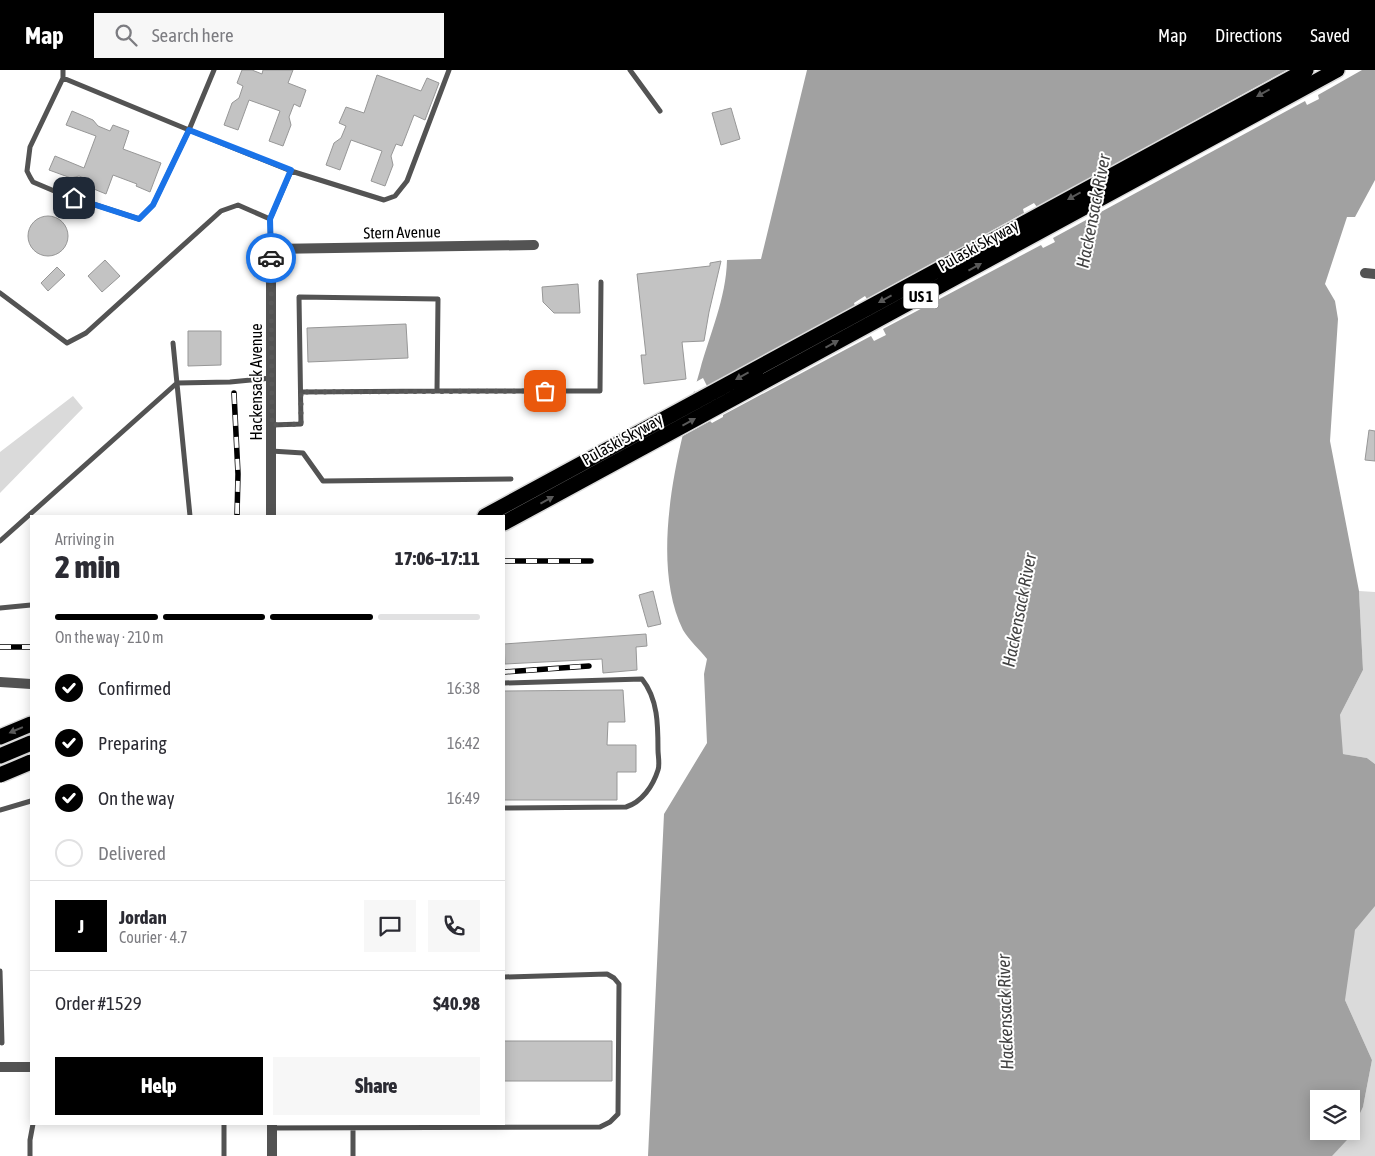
<!DOCTYPE html>
<meta charset="utf-8">
<style>
:root{--surface:#fff;--page:#f7f7f7;--text:#2b2b33;--muted:#7c7c81;--line:#e1e1e2;--accent:#000}
body{margin:0;font-family:"Asap Condensed",sans-serif;background:var(--page);color:var(--text);height:100vh;display:flex;flex-direction:column;font-size:19px;white-space:nowrap}
*{box-sizing:border-box;margin:0}
p{font-size:16px;color:var(--muted)}
.icon{flex:none;width:28px;height:28px;fill:none;stroke:currentColor;stroke-width:2;stroke-linecap:round;stroke-linejoin:round}
.map{position:relative;flex:1;overflow:hidden}
.sheet{position:absolute;left:30px;top:445px;width:475px;height:610px;display:flex;flex-direction:column;background:var(--surface);border-radius:0px;box-shadow:0 2px 12px #0003}
.sheet>*{flex:none}
.buttons{position:absolute;left:1310px;top:1020px;display:grid;gap:10px}
.buttons a{display:grid;place-items:center;width:50px;height:50px;border-radius:0px;background:var(--surface);box-shadow:0 2px 12px #0003;font-size:25px}
.pin{position:absolute;display:grid;place-items:center;width:42px;height:42px;color:#fff;margin:-21px;border-radius:10px;box-shadow:0 2px 8px #0006}
.courier{position:absolute;display:grid;place-items:center;width:50px;height:50px;margin:-25px;border:4px solid #1a73e8;border-radius:50%;background:#fff;color:#222;box-shadow:0 1px 6px #0007}
.head em{font-style:normal;font-weight:800}
.head div{display:flex;flex-direction:column-reverse}
.head{display:flex;align-items:center;justify-content:space-between;height:85px;padding:0 25px}
h1{font-size:32px;font-weight:800;line-height:38px}
.bar{display:grid;grid-template-columns:repeat(4,1fr);gap:8px 5px;align-content:center;height:60px;padding:0 25px}
.bar i{height:6px;border-radius:4px;background:var(--line)}
.bar .active{background:var(--accent)}
.bar p{grid-column:span 4}
.line{display:flex;align-items:center;gap:12px;padding:0 25px;border-top:1px solid var(--line)}
.line div{flex:1}
.round{display:grid;place-items:center;flex:none;width:52px;height:52px;border-radius:0px;background:var(--page)}
ol{padding:0 25px;list-style:none}
li{display:flex;align-items:center;gap:15px;height:55px}
li p{margin-inline-start:auto}
li .icon{padding:5px;border-radius:50%;background:var(--accent);color:#fff;stroke-width:4}
li:last-child{color:var(--muted)}
li i{width:28px;height:28px;border:2px solid var(--line);border-radius:50%}
.primary-button{display:flex;gap:10px;margin-top:auto;padding:10px 25px}
.primary-button a{flex:1;height:58px;border-radius:0px;background:var(--accent);color:#fff;font-size:20px;font-weight:800;line-height:58px;text-align:center}
.primary-button a+a{background:var(--page);color:var(--text)}
header{display:flex;align-items:center;gap:30px;box-sizing:border-box;height:70px;padding:0 25px;background:var(--accent);color:#fff}
header strong{font-size:24px}
nav{display:flex;gap:28px;margin-inline-start:auto;font-size:18px}
.search{width:350px;height:45px;background:var(--page);display:flex;align-items:center;gap:12px;box-sizing:border-box;padding:0 18px;border-radius:0px;color:var(--muted);font-size:19px}
.map>svg:first-child{display:block}
.green{fill:#dadada}
.water{fill:#a1a1a1;fill-rule:evenodd}
.pier{fill:#fff}
.building{fill:#c3c3c3;stroke:#979797}
.lines{fill:none;stroke-linecap:round;stroke-linejoin:round}
.highway-casing{stroke:#dbdbdb;stroke-width:18}
.lane{stroke:#535353;stroke-width:5}
.street{stroke:#535353;stroke-width:10}
.highway{stroke:#000;stroke-width:15}
.rail-casing{stroke:#000;stroke-width:5.5}
.rail{stroke:#fff;stroke-width:4;stroke-dasharray:11;stroke-linecap:butt}
.highway-bridge-casing{stroke:#dbdbdb;stroke-width:18;stroke-linecap:butt}
.highway-bridge{stroke:#000;stroke-width:15}
.oneway{fill:#595959}
.done{stroke:#595959;stroke-width:5;stroke-dasharray:0 9}
.route{stroke:#1a73e8;stroke-width:6}
.labels{text-anchor:middle;dominant-baseline:central;stroke-width:4;stroke-linejoin:round;paint-order:stroke}
.shield{fill:#fff;stroke:#4c4c4c;stroke-width:1}
.shield-label{font-size:15px;font-weight:bold;fill:#000}
.street-label{font-size:16px;fill:#000;stroke:#fff}
.water-label{font-size:18px;font-style:italic;fill:#424242;stroke:#fff}
</style>
<header>
<strong>Map</strong>
<div class="search"><svg class="icon" aria-label="search" viewBox="0 0 24 24"><circle cx="10" cy="10" r="6"/><path d="M15 15l6 6"/></svg>Search here</div>
<nav><a>Map</a><a>Directions</a><a>Saved</a></nav>
</header>
<div class="map">
<svg width="1375" height="1086" viewBox="0 0 1375 1086">
<rect width="100%" height="100%" fill="#fff"/>
<path class="green" d="M73 326 83 338 0 423V382Z
M1359 521 1375 522V694L1367 688 1343 684 1336 658 1340 645 1363 600Z
M1375 829V1086H1331L1348 1069 1363 1037 1372 990 1345 930 1343 895 1355 860Z"/>
<path class="water" d="M807 0H1375V110L1355 147H1347L1325 214 1335 231 1338 249 1330 371 1359 521 1363 600 1340 645 1343 684 1367 688 1375 694V836L1355 860 1345 930 1372 990 1363 1037 1348 1069 1332 1086H648L664 744 707 673 704 604 707 589C700 580 689 570 683 560 648 488 679 374 700 300 710 263 726 229 727 190L761 189ZM1319 1029H1351V1061H1319Z"/>
<path class="pier" d="M1287 0H1362L1318 25 1319 29 1307 35 1305 31 1053 168 1055 172 1043 178 1041 175 883 259 886 265 874 271 871 266 723 345V347L712 353 710 351 681 367 691 325 695 323 693 318 694 313 703 308 707 316 855 236 854 233 865 226 867 229 1024 143 1023 139 1034 133 1037 137Z"/>
<path class="building" d="M242 0H252L262 4 263 0H293L288 13 306 20 300 37 294 34 289 47 291 55 283 76 269 71 280 41 249 30 238 60 224 55 232 33 239 28 243 16 237 13Z
M377 5 421 21 427 8 439 13 425 50 414 45 402 76 396 74 391 86 393 95 385 116 371 111 382 81 351 70 340 100 326 95 334 73 341 68 346 56 339 53 346 37 364 43Z
M731 38 740 69 721 75 712 43Z
M72 41 93 50 98 56 110 61 113 55 129 61 123 79 161 93 150 122 136 116 137 114 113 105 106 124 89 117 92 111 79 106 71 108 49 100 55 86 84 98 96 66 66 55Z
M28 166a20 20 0 1 1 40 0a20 20 0 1 1-40 0Z
M105 190 120 206 102 222 88 206Z
M721 191 709 242 704 271 682 272 686 309 644 314 641 285H646L637 204 710 196V193Z
M57 197 65 205 48 221 41 213Z
M578 214 580 243H554L543 232 542 217Z
M406 254 408 288 308 292 307 258Z
M188 261H221V295L188 296Z
M1369 360 1375 361V391L1365 390Z
M653 521 661 554 648 557 639 525Z
M646 564 647 576 636 577 637 600 603 603 602 589 505 594 504 574Z
M623 620 625 652H608L607 675H636V702H617V730H504V621Z
M504 971H612V1011H504Z"/>
<g class="lines">
<defs>
<path id="highway" d="M485 446 1306 0
M504 453 1337 0
M0 667 31 654
M0 686 31 673"/>
</defs>
<use href="#highway" class="highway-casing"/>
<path class="lane" d="M63 0V8L30 77 27 101 30 107 33 112 59 123 139 149 153 135 189 60 291 101 384 130 395 126 407 111 449 0
M630 0 660 41
M63 8 189 60 214 0
M271 179 270 149 291 101
M0 223 67 273 86 263 221 141 238 135 270 149
M173 273 190 446
M301 322 437 321
M272 355 301 354 299 227 438 229 437 321H600L601 212
M271 381 303 383 323 411 511 409
M0 471 177 313 230 312 271 308
M0 538 31 535
M504 613 642 609C658 629 658 655 658 680 658 686 660 694 658 700 653 716 642 732 626 737L504 738
M0 740 31 731
M0 901 2 973
M272 1058 600 1057 610 1052 618 1044 619 914 614 908 607 904 504 907
M30 1086V1070L33 1054
M224 1086V1054
M353 1086V1058"/>
<path class="street" d="M1365 203 1375 204
M271 446V179L534 175
M0 612 31 614
M0 997H31
M272 1054V1086"/>
<use href="#highway" class="highway"/>
<defs>
<path id="rail" d="M234 323 238 404 237 446
M504 491H591
M0 577H31
M504 602 589 596"/>
</defs>
<use href="#rail" class="rail-casing"/>
<use href="#rail" class="rail"/>
<defs>
<path id="highway-bridge" d="M0 705 31 692"/>
</defs>
<use href="#highway-bridge" class="highway-bridge-casing"/>
<use href="#highway-bridge" class="highway-bridge"/>
</g>
<defs><path id="oneway-solid" d="M-6-.8H1V-3.2L6.5 0L1 3.2V.8H-6Z" transform="scale(1.25)"/></defs>
<g class="oneway">
<use href="#oneway-solid" transform="translate(1263 23) rotate(151)"/>
<use href="#oneway-solid" transform="translate(1074 126) rotate(151)"/>
<use href="#oneway-solid" transform="translate(975 197) rotate(-29)"/>
<use href="#oneway-solid" transform="translate(885 229) rotate(151)"/>
<use href="#oneway-solid" transform="translate(832 274) rotate(-29)"/>
<use href="#oneway-solid" transform="translate(742 306) rotate(151)"/>
<use href="#oneway-solid" transform="translate(689 352) rotate(-29)"/>
<use href="#oneway-solid" transform="translate(547 430) rotate(-29)"/>
<use href="#oneway-solid" transform="translate(16 660) rotate(157)"/>
</g>
<g class="lines">
<path class="done" d="M271 188 272 355 301 354V322L545 321"/>
<path class="route" d="M74 128 139 149 153 135 189 60 291 100 270 149 271 188"/>
</g>
<g class="labels">
<rect class="shield" x="903.5" y="213.5" width="35" height="25" rx="4"/>
<g class="shield-label">
<text x="921" y="226">US 1</text>
</g>
<g class="street-label">
<text transform="translate(402 162) rotate(-1)">Stern Avenue</text>
<text transform="translate(978 175) rotate(-29)">Pulaski Skyway</text>
<text transform="translate(256 312) rotate(-90)">Hackensack Avenue</text>
<text transform="translate(622 369) rotate(-29)">Pulaski Skyway</text>
</g>
<g class="water-label">
<text transform="translate(1093 141) rotate(-79)">Hackensack River</text>
<text transform="translate(1019 540) rotate(-79)">Hackensack River</text>
<text transform="translate(1005 942) rotate(-92)">Hackensack River</text>
</g>
</g>
</svg>
<div class="buttons">
<a><svg class="icon" aria-label="layers" viewBox="0 0 24 24"><path d="M12 4l9 5-9 5-9-5zM3 14l9 5 9-5"/></svg></a>
</div>
<div class="pin" style="left:545px;top:321px;background:#ea580c"><svg class="icon" aria-label="bag" viewBox="0 0 24 24"><path d="M5 8h14l-1 12H6zM9 8a3 3 0 0 1 6 0"/></svg></div>
<div class="pin" style="left:74px;top:128px;background:#1f2937"><svg class="icon" aria-label="home" viewBox="0 0 24 24"><path d="M3 11l9-7 9 7M6 9v11h12V9"/></svg></div>
<div class="courier" style="left:271px;top:188px"><svg class="icon" aria-label="car" viewBox="0 0 24 24"><path d="M5 17H2v-5l4-1 3-4h7l3 4 3 1v5h-3M9 17h6M6 11h13"/><circle cx="7" cy="17" r="2"/><circle cx="17" cy="17" r="2"/></svg></div>
<section class="sheet">
<div class="head"><div><h1>2 min</h1><p>Arriving in</p></div><em>17:06–17:11</em></div>
<div class="bar"><i class="active"></i><i class="active"></i><i class="active"></i><i></i><p>On the way · 210 m</p></div>
<ol>
<li><svg class="icon" aria-label="check" viewBox="0 0 24 24"><path d="M5 12l5 5 9-10"/></svg>Confirmed<p>16:38</p></li>
<li><svg class="icon" aria-label="check" viewBox="0 0 24 24"><path d="M5 12l5 5 9-10"/></svg>Preparing<p>16:42</p></li>
<li><svg class="icon" aria-label="check" viewBox="0 0 24 24"><path d="M5 12l5 5 9-10"/></svg>On the way<p>16:49</p></li>
<li><i></i>Delivered</li>
</ol>
<div class="line" style="height:90px"><b class="round" style="background:var(--accent);color:#fff">J</b><div><b>Jordan</b><p>Courier · 4.7</p></div><a class="round"><svg class="icon" aria-label="chat" viewBox="0 0 24 24"><path d="M4 5h16v11H9l-5 4z"/></svg></a><a class="round"><svg class="icon" aria-label="phone" viewBox="0 0 24 24"><path d="M5 4h4l2 5-3 2q2 4 5 5l2-3 5 2v4C11 20 4 13 5 4z"/></svg></a></div>
<div class="line" style="height:65px"><div>Order #1529</div><b>$40.98</b></div>
<div class="primary-button"><a>Help</a><a>Share</a></div>
</section>
</div>
